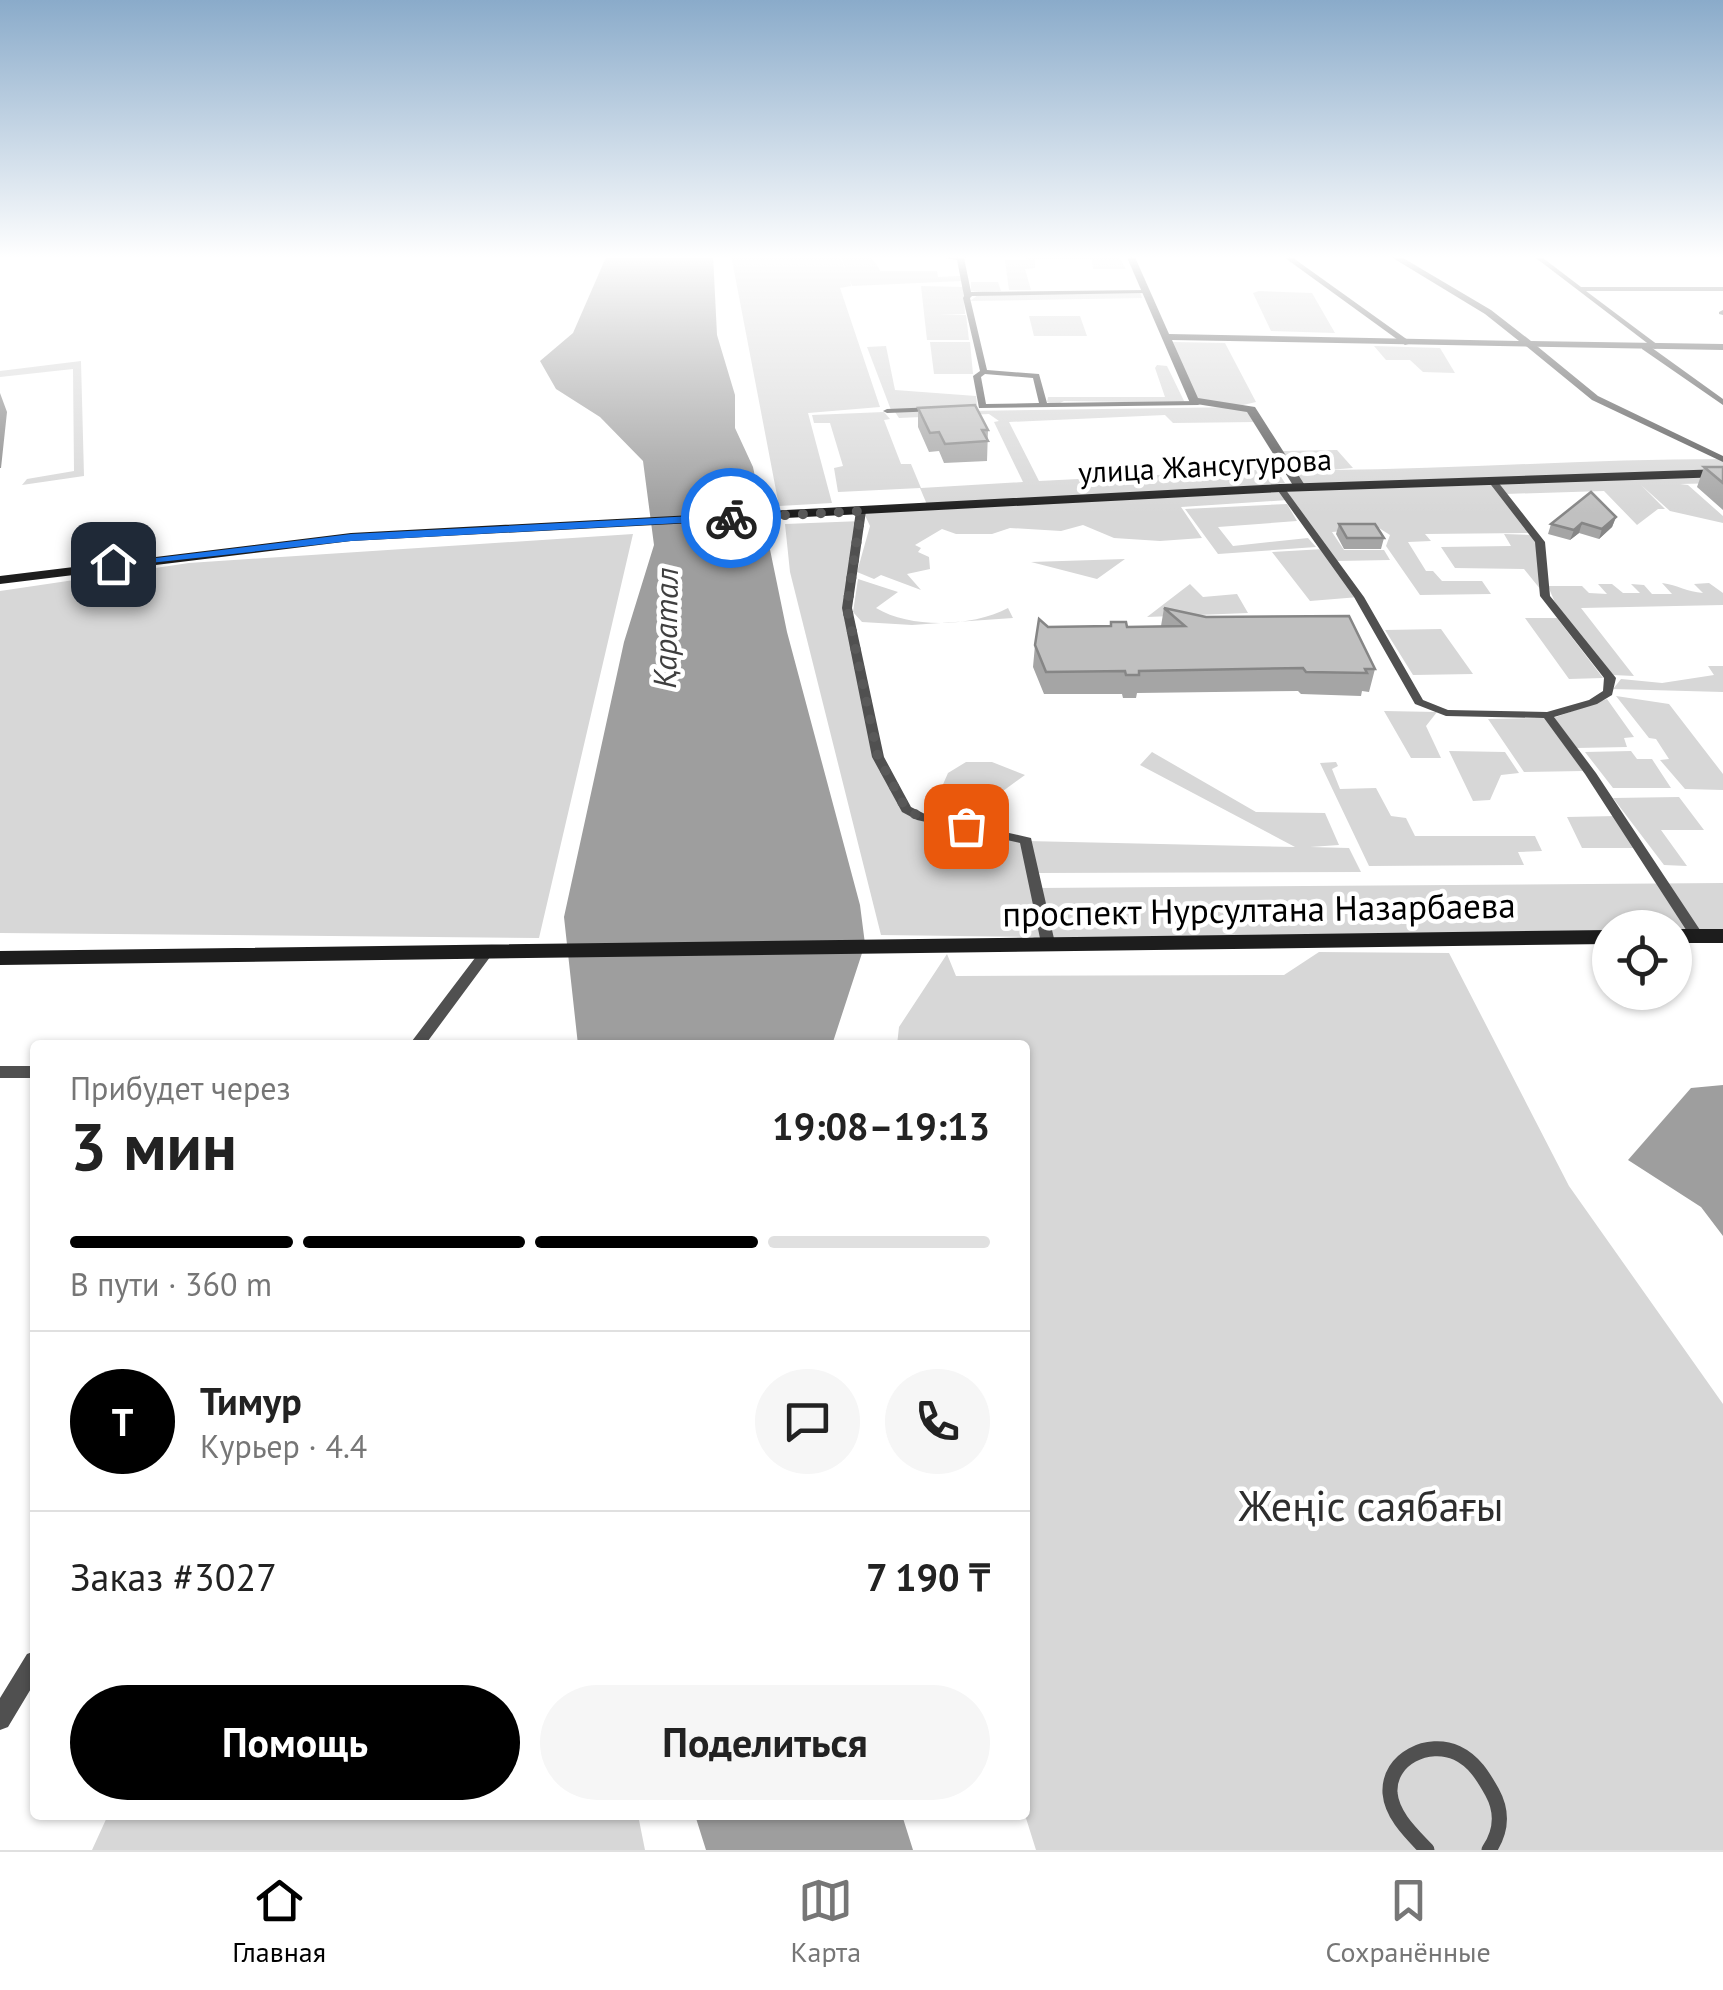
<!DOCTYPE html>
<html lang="ru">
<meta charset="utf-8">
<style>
:root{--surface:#fff;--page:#f6f6f6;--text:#222;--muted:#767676;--line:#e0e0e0;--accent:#000}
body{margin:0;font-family:"PT Sans",sans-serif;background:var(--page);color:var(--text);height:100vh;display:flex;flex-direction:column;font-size:38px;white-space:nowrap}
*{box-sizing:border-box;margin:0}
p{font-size:32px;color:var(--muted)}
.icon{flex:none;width:55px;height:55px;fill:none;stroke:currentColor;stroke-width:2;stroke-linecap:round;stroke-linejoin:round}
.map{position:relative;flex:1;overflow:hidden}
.drawer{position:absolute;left:30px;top:1040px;width:1000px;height:780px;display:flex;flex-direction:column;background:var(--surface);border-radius:10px;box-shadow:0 2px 8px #0004}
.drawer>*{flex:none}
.fabs{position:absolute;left:1592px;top:910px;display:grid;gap:20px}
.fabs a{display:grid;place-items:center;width:100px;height:100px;border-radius:50%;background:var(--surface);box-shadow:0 2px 8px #0004;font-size:50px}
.pin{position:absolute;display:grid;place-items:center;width:85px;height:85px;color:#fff;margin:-42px;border-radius:20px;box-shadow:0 5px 15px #0006}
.courier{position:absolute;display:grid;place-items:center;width:100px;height:100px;margin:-50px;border:8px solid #1a73e8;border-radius:50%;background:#fff;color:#222;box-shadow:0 2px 12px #0007}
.overview em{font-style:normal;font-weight:700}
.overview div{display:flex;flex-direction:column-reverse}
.overview{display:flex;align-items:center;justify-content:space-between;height:170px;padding:0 40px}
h1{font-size:65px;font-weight:700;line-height:75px}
.bar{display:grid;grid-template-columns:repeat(4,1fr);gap:15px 10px;align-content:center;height:120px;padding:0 40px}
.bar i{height:12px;border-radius:8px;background:var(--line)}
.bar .on{background:var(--accent)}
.bar p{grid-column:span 4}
.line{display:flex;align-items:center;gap:25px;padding:0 40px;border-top:2px solid var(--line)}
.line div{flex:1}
.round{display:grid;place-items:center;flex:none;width:105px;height:105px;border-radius:52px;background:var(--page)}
.cta{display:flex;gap:20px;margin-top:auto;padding:20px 40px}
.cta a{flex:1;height:115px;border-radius:60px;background:var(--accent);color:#fff;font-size:40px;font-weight:700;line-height:115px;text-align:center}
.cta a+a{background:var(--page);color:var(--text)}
.dock{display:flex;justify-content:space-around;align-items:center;height:140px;border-top:2px solid var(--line);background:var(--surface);font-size:28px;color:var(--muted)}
.dock a{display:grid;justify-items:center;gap:5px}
.dock .on{color:var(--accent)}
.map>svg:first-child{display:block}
.green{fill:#d7d7d7}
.water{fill:#9e9e9e}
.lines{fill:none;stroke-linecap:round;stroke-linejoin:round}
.pedestrian{stroke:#505050;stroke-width:15}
.minor{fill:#505050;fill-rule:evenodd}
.tertiary{fill:#505050;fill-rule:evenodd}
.secondary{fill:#1d1d1d;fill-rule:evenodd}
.wall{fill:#a5a5a5}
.shaded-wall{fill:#868686}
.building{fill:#c0c0c0;stroke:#868686;stroke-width:2.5}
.route{fill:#1a73e8}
.done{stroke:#595959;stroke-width:10;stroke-dasharray:0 18}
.labels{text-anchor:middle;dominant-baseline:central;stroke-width:9;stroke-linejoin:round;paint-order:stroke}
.far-street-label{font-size:30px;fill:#000;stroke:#fff}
.far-water-label{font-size:32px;font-style:italic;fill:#3f3f3f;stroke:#fff}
.street-label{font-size:35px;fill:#000;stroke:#fff}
.near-park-label{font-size:42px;fill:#2e2e2e;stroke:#fff}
</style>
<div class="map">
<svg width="1723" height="1850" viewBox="0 0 1723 1850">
<rect width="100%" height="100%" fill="#fff"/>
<path class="green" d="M731 255H839L845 269 841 255C859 255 872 252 880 271H937L938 277 960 276 962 281 852 286 850 280 851 286 840 288 880 407 808 413 832 503 779 506Z
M1025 257H1119L1126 269H1093L1092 259H1035V268L1025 269 1031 290H1009L1005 260H1026Z
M971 282H998L1001 291 984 292H1140L1142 298 970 301 982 292 971 291Z
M921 286 963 287 965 314 939 315H966L969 340H927Z
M1259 291 1312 293 1335 333 1271 331 1253 293Z
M1029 316H1080L1087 336H1034Z
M930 342H970L973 374H934Z
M1173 342 1225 343 1256 402 1243 405 1198 403 1184 380Z
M886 346 895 390 976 396 977 405 891 410 867 347Z
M1374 346 1440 348 1455 373 1423 372 1410 360H1386Z
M81 361 84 476 22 485 27 479 74 471 73 369 0 377V371Z
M1157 365 1167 366 1185 403 1064 401 1056 405 1047 402 1048 397H1165L1155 368Z
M1241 407 1250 411 1255 422 1173 423 1165 415 1009 422 1039 481 1276 469 1285 483 1157 495 928 507 920 488 838 492 834 468 843 466 830 423H814L812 415 884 412 890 419 884 420 901 464H911L921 488 1023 482 994 422 999 421 989 414 899 418 895 412Z
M1337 450 1353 468 1328 470C1460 469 1591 459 1723 459V483L1680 484 1688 485 1723 516V523L1670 511 1641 485 1665 509H1658L1637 525 1604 491 1505 494 1534 533 1425 534 1431 541 1408 542 1426 571H1433L1442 581H1482L1491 594 1420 595 1386 546 1390 535 1379 528 1332 532 1344 550H1384L1390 560 1336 561 1288 500 1181 507 1202 538 1160 541 1114 538 1083 525 1061 531 1010 528 992 534H956L942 529 915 545 921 548 918 552 929 557 930 569 907 574 921 590 881 575 874 579 857 572 870 526 864 513 1626 474 1300 487 1289 471 1321 469H1294L1283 451Z
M1287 504 1297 521 1218 527 1233 546 1308 538 1316 547 1218 554 1185 509Z
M862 521 848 598 881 763 914 813 1026 841 1295 847 1140 765 1152 752 1256 812 1325 813 1339 845 1310 847 1349 848 1361 872 1034 873 1037 888 1723 883V936H1675V928H1610V937L1048 943 1032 937 881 935 790 572 785 524Z
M633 534 539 938 0 933V591L189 563Z
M1504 534 1532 535 1537 546 1541 590 1524 569 1455 568 1441 547 1511 546Z
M1324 549 1359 597 1310 601 1272 552Z
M1125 559 1097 579 1031 562Z
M858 579 898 592 876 608C911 629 972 627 1008 608L1013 618 912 625 862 622 853 612Z
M1662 583C1678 585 1687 592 1703 593L1694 584 1709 583 1723 593V605L1581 608 1634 676 1613 675 1556 605 1548 586H1582L1589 593 1607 594 1598 584H1612L1623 593H1640L1631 584 1644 585 1652 594H1672Z
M1190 584 1203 597 1237 594 1248 613 1147 617Z
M1525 618H1557L1603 678 1569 679Z
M1441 629 1473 674 1413 675 1385 630Z
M1708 666H1723V692L1613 689 1621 679 1662 683 1714 675Z
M1616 696 1669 704 1723 774V790L1685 789 1660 760 1669 759 1656 739 1649 738Z
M1607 699 1634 737 1624 738 1627 747 1576 748 1553 718Z
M1384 711 1437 712 1426 726 1441 758H1411Z
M1545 718 1583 771 1524 772 1488 719Z
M1449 751 1505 752 1519 773 1501 775 1490 800 1473 801Z
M1631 751 1637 759H1652L1671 788H1613L1585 752Z
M966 762H992L1025 775 962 821 930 814 948 773Z
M1336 762 1338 766 1332 769 1340 789 1376 788 1391 816 1406 818 1415 836H1535L1542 851 1518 852 1524 865 1369 866 1320 763Z
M1679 797 1704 830H1661L1687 866 1664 865 1613 798Z
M1617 816 1641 848H1582L1567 817Z
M1319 952 1449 953 1569 1186 1723 1404V1850H1036L1025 1815V1045H897L899 1027 947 954 956 976 1284 975Z
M108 1815H638L645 1850H92Z"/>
<path class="water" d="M607 255H713L717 335 735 395V428L753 467 787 632 860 905 865 944 832 1045H578L564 917 624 642 654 545 643 461 600 417 556 389 540 361 573 333Z
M1723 1085V1236L1701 1207 1628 1160 1691 1088Z
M695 1815H902L913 1850H706Z"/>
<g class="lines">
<path class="pedestrian" d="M1427 1850C1412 1834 1392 1816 1390 1793 1388 1758 1429 1740 1457 1753 1474 1761 1483 1776 1492 1792 1503 1812 1501 1832 1489 1850"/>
<path class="minor" d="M928 255H1083L964 258 971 292 1147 290 1145 293 972 296 970 298 987 370 1039 374 1047 403 1198 401 1202 403 1198 405 979 408 973 376 980 371 963 298 964 296 957 260ZM985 374 1033 378 1039 403 986 404 981 377Z
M1281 255H1289L1412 343 1405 345Z
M1532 255H1539L1581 287H1723V291H1586L1658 345 1659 347 1655 349Z
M1723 310V315L1719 314V312Z
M1526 342H1532L1598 396 1723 456V462L1592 400 1526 346Z
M1642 345H1648L1723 399V405L1642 349Z
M936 407 940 409 939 411 887 413 883 411 887 409Z
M1488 477H1494L1545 542 1550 596 1616 678 1612 695 1597 704 1554 717 1596 773 1704 936 1702 939H1692L1585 774 1544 718 1446 716 1415 704 1354 597 1276 488 1283 486 1364 597 1423 700 1448 710 1547 712 1589 700 1603 691 1604 678 1540 596 1535 542 1488 481Z
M861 508 866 511 852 608 884 757 911 807 925 814 1031 838 1055 943 1053 946H1043L1041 943 1020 843 917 820 902 812 872 757 842 608 856 511Z
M486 948 493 953 425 1045H409L481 950Z
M0 1066H35V1078H0Z
M35 1651V1682L8 1727 0 1730V1698L27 1654Z"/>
<path class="tertiary" d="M1126 255H1134L1169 334 1519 341 1485 314 1388 255H1398L1491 310 1531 341 1723 344V350L1172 340 1198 398 1255 407 1306 487 1300 490 1294 487 1247 412 1190 403Z"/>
<path class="secondary" d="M1723 469V477L1280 492 351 541 0 584V576L351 533 1280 484Z
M1675 929H1723V943H1675Z
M1610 930V944L0 965V951Z"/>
</g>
<path class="wall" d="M918 408 988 430 987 461 944 463 939 451 929 452 918 427Z
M1704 467H1723V510L1697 487Z
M1616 517 1612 527 1599 539 1579 533 1570 540 1548 534 1551 524Z
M1339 524 1384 538 1381 549H1344L1336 534Z
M1164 608 1375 669 1369 692 1362 691 1361 696 1301 694 1298 691 1137 693 1136 698H1123L1122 694H1044L1033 667 1035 645 1048 627 1161 626Z"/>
<path class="shaded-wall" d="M0 393 7 412 1 468H0Z
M1616 517 1612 527 1599 539 1602 529Z
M1582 523 1579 533 1570 540 1574 530Z"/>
<path class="building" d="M975 405 988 430H982L988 441 945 444 939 432 930 433 918 408Z
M1704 467H1723V483Z
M1591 492 1616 517 1602 529 1582 523 1574 530 1551 524Z
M1339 524H1375L1384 538H1347Z
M1164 608 1206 617 1349 616 1375 669H1365L1367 673 1306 672 1303 668 1139 671V675H1126L1125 671 1046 672 1035 645 1039 619 1048 627 1111 626V622H1126L1127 627 1185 626Z"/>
<linearGradient id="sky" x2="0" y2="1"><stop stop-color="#8aabca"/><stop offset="0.5" stop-color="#fff"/><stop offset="1" stop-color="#fff" stop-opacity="0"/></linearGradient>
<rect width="1723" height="514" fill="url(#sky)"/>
<path class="route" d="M731 514 735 520 351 541 113 567 107 564 351 534Z"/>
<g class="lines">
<path class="done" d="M731 518 861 511 847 608 878 757 906 809 920 817 966 826"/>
</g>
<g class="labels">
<g class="far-street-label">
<text transform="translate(1205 465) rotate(-3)">улица Жансугурова</text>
</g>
<g class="far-water-label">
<text transform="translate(665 628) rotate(-89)">Қаратал</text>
</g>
<g class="street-label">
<text transform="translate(1259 909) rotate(-1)">проспект Нурсултана Назарбаева</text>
</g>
<g class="near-park-label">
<text x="1371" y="1505">Жеңіс саябағы</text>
</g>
</g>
</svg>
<div class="fabs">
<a><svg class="icon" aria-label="locate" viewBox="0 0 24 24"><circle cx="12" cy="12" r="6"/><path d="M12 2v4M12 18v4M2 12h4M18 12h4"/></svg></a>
</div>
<div class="pin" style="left:966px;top:826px;background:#ea580c"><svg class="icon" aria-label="bag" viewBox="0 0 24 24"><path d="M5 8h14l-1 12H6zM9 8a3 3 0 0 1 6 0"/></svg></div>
<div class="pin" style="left:113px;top:564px;background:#1f2937"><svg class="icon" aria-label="home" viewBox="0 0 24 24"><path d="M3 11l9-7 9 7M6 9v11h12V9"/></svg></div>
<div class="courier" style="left:731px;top:518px"><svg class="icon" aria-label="bike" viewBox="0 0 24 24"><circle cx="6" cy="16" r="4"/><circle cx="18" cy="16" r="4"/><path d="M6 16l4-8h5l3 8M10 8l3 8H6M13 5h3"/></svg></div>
<section class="drawer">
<div class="overview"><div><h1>3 мин</h1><p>Прибудет через</p></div><em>19:08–19:13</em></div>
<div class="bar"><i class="on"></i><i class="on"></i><i class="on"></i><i></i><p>В пути · 360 m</p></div>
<div class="line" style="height:180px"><b class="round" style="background:var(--accent);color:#fff">Т</b><div><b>Тимур</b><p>Курьер · 4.4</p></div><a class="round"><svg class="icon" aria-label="chat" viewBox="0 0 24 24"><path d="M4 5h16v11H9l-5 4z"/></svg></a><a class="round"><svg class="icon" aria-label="phone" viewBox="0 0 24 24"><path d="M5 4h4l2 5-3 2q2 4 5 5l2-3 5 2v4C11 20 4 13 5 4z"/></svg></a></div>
<div class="line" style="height:130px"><div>Заказ #3027</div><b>7 190 ₸</b></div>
<div class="cta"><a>Помощь</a><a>Поделиться</a></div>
</section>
</div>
<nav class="dock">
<a class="on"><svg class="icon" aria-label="home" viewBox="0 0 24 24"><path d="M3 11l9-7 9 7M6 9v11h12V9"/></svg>Главная</a>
<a><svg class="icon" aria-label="map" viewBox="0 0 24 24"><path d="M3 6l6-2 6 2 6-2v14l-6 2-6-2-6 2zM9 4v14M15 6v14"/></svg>Карта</a>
<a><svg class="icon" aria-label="saved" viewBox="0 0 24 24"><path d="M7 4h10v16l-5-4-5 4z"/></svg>Сохранённые</a>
</nav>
